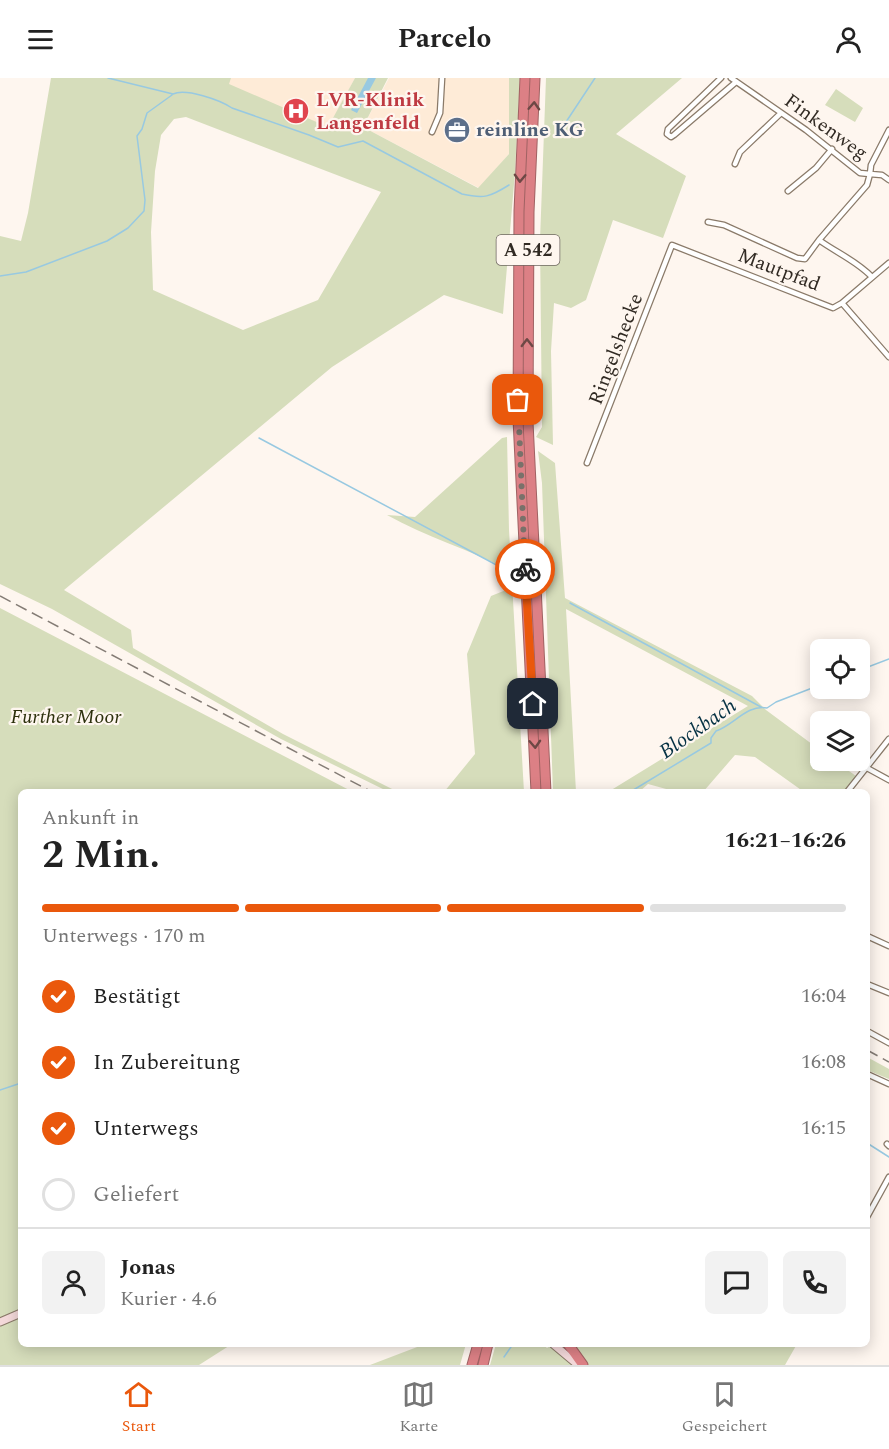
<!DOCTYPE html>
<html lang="de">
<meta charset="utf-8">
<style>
:root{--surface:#fff;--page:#f2f2f2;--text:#222;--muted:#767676;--line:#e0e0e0;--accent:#ea580c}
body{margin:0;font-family:Spectral,serif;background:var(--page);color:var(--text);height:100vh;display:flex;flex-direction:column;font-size:22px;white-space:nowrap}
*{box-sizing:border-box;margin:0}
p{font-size:20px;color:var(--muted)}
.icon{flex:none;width:33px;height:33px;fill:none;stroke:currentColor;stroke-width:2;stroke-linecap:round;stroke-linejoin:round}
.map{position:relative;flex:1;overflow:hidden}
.details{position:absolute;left:18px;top:711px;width:852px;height:558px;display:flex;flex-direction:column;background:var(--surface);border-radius:9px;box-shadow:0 3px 15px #0003}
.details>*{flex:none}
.buttons{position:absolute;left:810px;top:561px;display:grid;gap:12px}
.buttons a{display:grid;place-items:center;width:60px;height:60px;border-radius:9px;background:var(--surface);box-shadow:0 3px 15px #0003;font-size:30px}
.pin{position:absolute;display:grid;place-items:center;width:51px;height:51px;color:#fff;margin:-26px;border-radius:12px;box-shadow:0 3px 9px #0006}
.courier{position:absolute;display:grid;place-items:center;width:60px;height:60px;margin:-30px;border:4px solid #ea580c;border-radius:50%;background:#fff;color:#222;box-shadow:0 2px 8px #0007}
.headline em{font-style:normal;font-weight:700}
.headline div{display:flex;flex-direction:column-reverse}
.headline{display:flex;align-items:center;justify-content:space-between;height:102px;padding:0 24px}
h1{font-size:39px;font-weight:700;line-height:45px}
.bar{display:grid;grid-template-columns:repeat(4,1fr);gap:9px 6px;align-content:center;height:72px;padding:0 24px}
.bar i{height:8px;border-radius:4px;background:var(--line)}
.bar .selected{background:var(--accent)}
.bar p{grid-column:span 4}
.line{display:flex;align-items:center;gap:15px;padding:0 24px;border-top:2px solid var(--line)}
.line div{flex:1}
.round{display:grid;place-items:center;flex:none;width:63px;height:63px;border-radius:9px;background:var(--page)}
ol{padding:0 24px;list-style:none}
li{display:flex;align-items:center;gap:18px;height:66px}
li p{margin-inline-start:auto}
li .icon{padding:6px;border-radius:50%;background:var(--accent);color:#fff;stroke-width:4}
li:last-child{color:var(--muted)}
li i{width:33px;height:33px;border:3px solid var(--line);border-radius:50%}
header{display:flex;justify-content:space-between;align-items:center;height:78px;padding:0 24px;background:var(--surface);font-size:27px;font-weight:700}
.tabs{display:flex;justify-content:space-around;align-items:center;height:84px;border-top:2px solid var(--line);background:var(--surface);font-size:16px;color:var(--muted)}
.tabs a{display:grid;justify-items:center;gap:3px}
.tabs .selected{color:var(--accent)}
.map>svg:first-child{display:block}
.built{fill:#feebd7}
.green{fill:#d6ddbb;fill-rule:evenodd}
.water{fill:#98c9e1}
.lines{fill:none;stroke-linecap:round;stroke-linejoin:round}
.stream{stroke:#98c9e1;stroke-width:1.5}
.minor-casing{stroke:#8a7a69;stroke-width:7}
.secondary-casing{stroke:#8a7a69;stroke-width:9}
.motorway-casing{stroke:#a06263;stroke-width:11}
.minor{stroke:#fff;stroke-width:4.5}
.secondary{stroke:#f4d9da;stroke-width:7}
.motorway{stroke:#dc8085;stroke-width:9}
.rail{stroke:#847c75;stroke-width:1.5;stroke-dasharray:12 6;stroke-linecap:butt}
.oneway{stroke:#6d4845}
.done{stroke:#79716a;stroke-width:6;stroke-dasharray:0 10.8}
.route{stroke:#ea580c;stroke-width:8}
.labels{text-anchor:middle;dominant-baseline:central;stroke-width:4.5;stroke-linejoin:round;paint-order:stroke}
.shield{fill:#fef6ef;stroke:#6e6760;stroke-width:1.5}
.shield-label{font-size:18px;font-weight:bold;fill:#312a23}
.health-label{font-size:20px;font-weight:bold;fill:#be3a42;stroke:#fef6ef;text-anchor:start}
.street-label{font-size:20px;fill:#312a23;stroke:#fef6ef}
.service-label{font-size:20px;font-weight:bold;fill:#4e5e75;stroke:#fef6ef;text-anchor:start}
.park-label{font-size:20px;font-style:italic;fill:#2c300c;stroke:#fef6ef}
.water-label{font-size:21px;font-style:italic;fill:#063244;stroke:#fef6ef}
</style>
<header><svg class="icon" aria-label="menu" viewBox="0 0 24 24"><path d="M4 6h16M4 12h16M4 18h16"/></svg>Parcelo<svg class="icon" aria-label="person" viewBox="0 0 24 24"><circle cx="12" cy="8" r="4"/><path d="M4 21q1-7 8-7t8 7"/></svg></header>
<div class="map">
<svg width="889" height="1287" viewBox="0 0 889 1287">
<rect width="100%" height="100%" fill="#fef6ef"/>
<path class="built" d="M146 0H355L323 60Z
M389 0H509V76L479 110 363 49Z"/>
<path class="green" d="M51 0H231L229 6 328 49 355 0H388L363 49 478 110 509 76V0H520L515 94 503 236 444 217 332 289 64 512 131 552 133 570 283 656 398 714H389L281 661 52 531 0 506V158L21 163 28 135ZM186 39 381 114 318 222 243 252 153 212 151 154 155 93 161 57 174 41Z
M546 0H682L616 56 686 98 663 160 613 142 586 222 571 230 554 225 551 273 553 367 536 359 542 349 540 162Z
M836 11 863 30 855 44 825 27Z
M507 359 509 452 524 714H444L475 676 467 576 491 518 506 512 511 493C471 472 426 459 387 437L415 439 502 360Z
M538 373 555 385 565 520 752 618 766 632 820 672V682L835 683 856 698 845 714H804L755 679 735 677 703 714H677L648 706 639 714H608L748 628 566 531 576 714H553L542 405Z
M0 530 353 714H21V1266H232L199 1287H0Z
M867 979 889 991V1001L867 992Z
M425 1266H466L460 1287H370Z
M496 1266H542L547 1270 553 1266H797L785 1287H490Z"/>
<path class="water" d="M368 0H376L357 35 351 32Z"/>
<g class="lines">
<path class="stream" d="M108 0 173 16C186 10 220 22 232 30L309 57 338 69 363 63 462 116C484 121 490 119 509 107
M566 44 595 0
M0 198 26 194 107 163 128 150 144 133 145 122 137 58 142 51 147 35 172 17
M259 360 504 491
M570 525 761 629
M860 592 889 581
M630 714 711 665V660L716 653C734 647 747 626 767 630L776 624 820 607
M0 1012 21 1005
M867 1065 889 1079
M504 1279 513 1266"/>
<defs>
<path id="minor" d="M721 0 668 51 667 56 671 59 674 57 736 4
M731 0 806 52 860 95 870 96 871 87 889 52
M432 54 440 35 442 0
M735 86 740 74 781 35
M788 113 816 90 832 71
M708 144 724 147 797 180 805 181 819 162C837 175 857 183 872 199
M819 162 867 107 870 96 882 97 889 102
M842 225 889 279
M587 385 672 167 833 230 842 225 889 185
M867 690 889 702
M847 714 889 661
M867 858 889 868
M867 906 889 915
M867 953 889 965
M867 996 889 1006
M887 1066 889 1068
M867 1139 889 1099"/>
<path id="secondary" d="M0 1244 21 1235
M553 1266 578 1287"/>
<path id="motorway" d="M525 0 519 133 518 341 536 714
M535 0 529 134 528 344 546 714
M568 1266 583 1287
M472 1287 478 1266
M483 1287 488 1266"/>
</defs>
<use href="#minor" class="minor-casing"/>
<use href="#secondary" class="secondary-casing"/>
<use href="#motorway" class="motorway-casing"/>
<use href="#minor" class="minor"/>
<use href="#secondary" class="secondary"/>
<use href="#motorway" class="motorway"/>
<path class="rail" d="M0 518 372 714
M867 972 889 984"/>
</g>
<defs><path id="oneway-chevron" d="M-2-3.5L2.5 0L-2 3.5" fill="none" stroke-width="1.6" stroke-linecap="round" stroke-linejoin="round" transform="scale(1.5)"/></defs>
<g class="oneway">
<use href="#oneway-chevron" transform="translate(534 28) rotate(-87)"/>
<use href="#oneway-chevron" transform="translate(520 100) rotate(92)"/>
<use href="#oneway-chevron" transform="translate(527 265) rotate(-90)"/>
<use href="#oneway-chevron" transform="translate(535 666) rotate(87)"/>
</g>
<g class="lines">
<path class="done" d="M518 322 525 491"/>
<path class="route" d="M525 491 533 626"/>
</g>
<defs>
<symbol id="hospital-disc" viewBox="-11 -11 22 22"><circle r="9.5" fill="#e0444e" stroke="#fef6ef"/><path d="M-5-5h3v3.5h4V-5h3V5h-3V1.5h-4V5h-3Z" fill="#fff"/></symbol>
<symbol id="office-disc" viewBox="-11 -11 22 22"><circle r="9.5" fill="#5c6f8a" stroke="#fef6ef"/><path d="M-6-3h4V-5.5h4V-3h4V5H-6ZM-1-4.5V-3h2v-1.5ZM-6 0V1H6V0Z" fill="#fff"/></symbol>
</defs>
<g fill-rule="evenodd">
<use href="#hospital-disc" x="281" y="18" width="30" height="30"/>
<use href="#office-disc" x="442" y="37" width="30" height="30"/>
</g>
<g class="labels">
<rect class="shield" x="496.5" y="157" width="63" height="30" rx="4.5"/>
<g class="shield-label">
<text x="528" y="172">A 542</text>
</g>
<g class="health-label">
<text x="316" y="22">LVR-Klinik<tspan x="316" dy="23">Langenfeld</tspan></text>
</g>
<g class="street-label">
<text transform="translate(826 49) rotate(36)">Finkenweg</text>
<text transform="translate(779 192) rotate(21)">Mautpfad</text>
<text transform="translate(616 271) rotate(-69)">Ringelshecke</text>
</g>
<g class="service-label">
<text x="476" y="52">reinline KG</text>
</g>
<g class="park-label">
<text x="66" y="639">Further Moor</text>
</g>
<g class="water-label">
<text transform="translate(698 651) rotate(-35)">Blockbach</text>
</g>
</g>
</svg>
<div class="buttons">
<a><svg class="icon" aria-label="locate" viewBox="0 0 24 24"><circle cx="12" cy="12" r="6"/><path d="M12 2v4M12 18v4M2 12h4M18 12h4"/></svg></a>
<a><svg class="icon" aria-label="layers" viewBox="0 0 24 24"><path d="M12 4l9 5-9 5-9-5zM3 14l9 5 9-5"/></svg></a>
</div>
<div class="pin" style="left:518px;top:322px;background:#ea580c"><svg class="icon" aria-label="bag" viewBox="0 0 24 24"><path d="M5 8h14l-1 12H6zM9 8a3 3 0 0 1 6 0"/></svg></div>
<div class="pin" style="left:533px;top:626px;background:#1f2937"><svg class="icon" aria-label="home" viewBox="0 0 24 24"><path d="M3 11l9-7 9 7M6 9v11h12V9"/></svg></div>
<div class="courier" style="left:525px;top:491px"><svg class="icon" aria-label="bike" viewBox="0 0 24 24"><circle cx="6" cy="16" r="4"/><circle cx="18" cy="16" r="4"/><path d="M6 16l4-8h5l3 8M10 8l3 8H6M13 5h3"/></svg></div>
<section class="details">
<div class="headline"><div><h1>2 Min.</h1><p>Ankunft in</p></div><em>16:21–16:26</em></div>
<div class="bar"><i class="selected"></i><i class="selected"></i><i class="selected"></i><i></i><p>Unterwegs · 170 m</p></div>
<ol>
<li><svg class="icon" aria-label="check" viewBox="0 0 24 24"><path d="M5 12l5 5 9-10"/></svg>Bestätigt<p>16:04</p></li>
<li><svg class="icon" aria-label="check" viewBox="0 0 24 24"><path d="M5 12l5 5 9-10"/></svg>In Zubereitung<p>16:08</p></li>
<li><svg class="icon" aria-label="check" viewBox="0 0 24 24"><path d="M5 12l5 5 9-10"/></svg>Unterwegs<p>16:15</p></li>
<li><i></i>Geliefert</li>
</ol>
<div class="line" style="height:108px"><a class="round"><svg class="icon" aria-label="person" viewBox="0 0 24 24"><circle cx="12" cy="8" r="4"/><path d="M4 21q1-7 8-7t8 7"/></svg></a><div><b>Jonas</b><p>Kurier · 4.6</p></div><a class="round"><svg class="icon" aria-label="chat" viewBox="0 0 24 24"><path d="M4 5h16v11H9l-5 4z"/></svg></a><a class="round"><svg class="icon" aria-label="phone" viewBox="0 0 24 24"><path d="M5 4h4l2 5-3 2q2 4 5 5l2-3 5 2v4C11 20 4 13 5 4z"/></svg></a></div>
</section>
</div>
<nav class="tabs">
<a class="selected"><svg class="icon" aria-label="home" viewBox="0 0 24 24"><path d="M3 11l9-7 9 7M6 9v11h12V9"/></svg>Start</a>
<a><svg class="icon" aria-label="map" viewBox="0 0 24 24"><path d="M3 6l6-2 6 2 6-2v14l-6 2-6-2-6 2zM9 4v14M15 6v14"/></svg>Karte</a>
<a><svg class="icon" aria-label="saved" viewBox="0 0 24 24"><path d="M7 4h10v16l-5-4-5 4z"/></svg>Gespeichert</a>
</nav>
